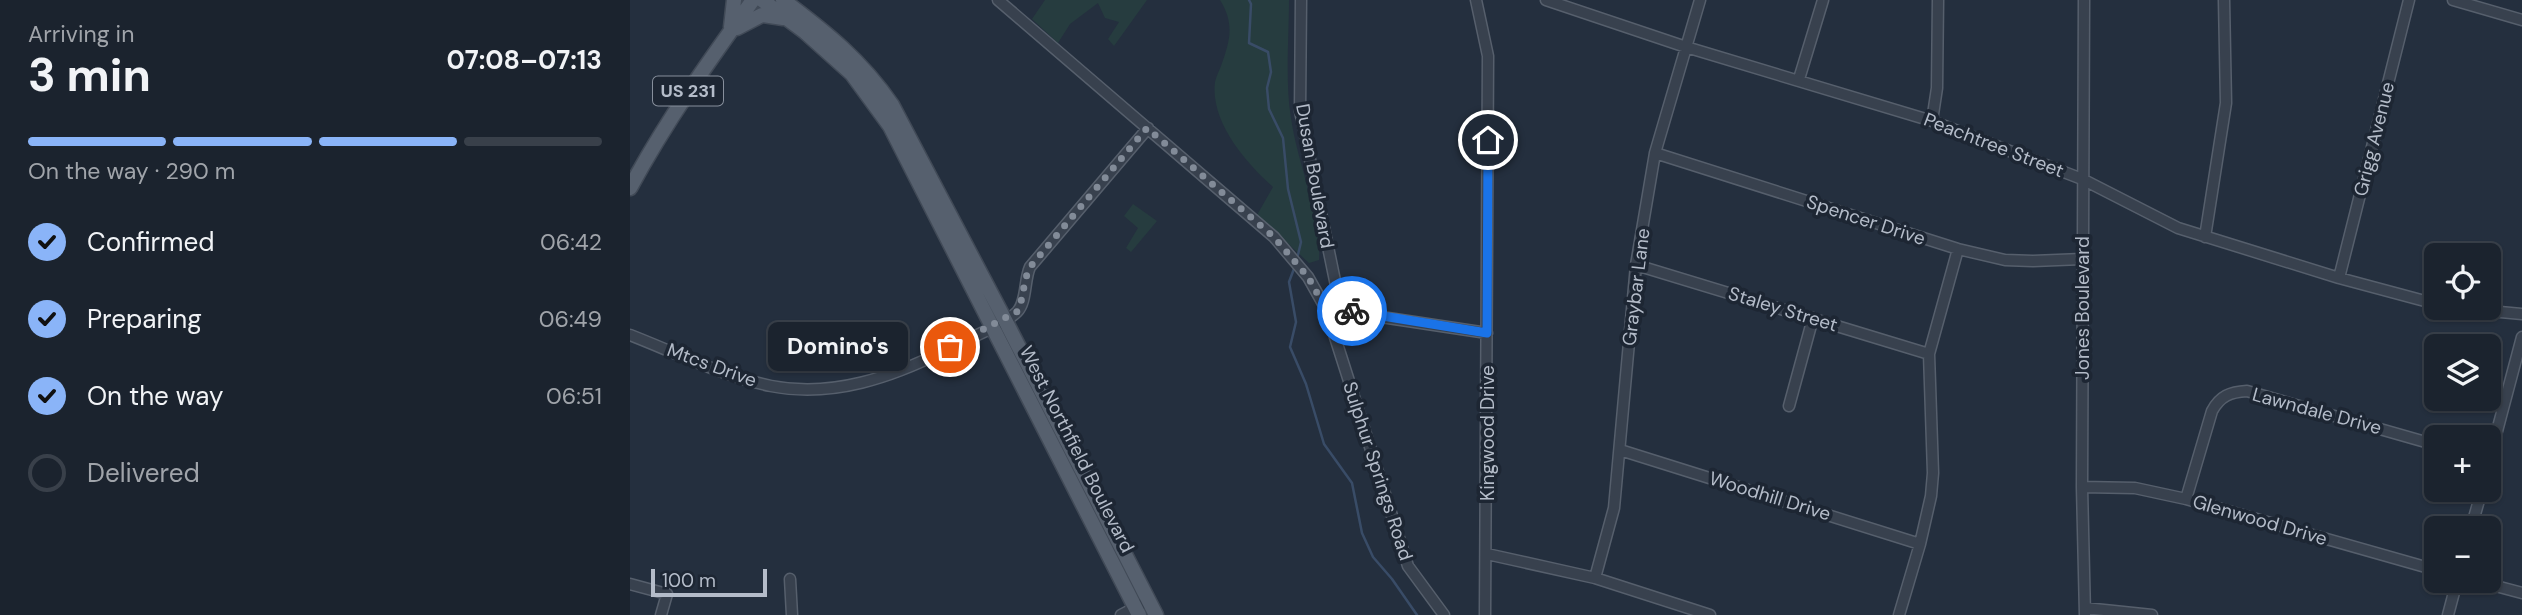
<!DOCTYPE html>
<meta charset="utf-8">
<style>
:root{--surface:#1b232e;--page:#282f3a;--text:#f1f3f6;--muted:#a0a4aa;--line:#39404a;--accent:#8ab4f8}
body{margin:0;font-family:"DM Sans",sans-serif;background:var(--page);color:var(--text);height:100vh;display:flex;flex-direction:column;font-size:26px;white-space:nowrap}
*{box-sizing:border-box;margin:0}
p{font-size:23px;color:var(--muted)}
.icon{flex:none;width:38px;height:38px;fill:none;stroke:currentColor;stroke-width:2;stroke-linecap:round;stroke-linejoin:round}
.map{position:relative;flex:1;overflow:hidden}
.details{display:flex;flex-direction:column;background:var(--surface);width:630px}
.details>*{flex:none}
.fabs{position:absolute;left:1794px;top:243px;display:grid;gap:14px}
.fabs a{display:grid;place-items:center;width:77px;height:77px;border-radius:10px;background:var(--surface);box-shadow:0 2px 5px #0004,0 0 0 2px var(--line);font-size:35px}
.scale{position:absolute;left:21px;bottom:18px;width:116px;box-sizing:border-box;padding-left:7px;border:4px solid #b4bcc9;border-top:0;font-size:19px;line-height:24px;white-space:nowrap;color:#b4bcc9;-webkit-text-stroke:5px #1d2633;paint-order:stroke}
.pin{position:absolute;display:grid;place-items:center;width:60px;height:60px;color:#fff;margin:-30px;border:4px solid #fff;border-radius:50%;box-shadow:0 2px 7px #0007}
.courier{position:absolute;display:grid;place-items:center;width:70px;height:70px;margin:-35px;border:5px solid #1a73e8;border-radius:50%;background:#fff;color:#222;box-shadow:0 2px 9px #0007}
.bubble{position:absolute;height:49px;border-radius:10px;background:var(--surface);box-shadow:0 2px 5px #0004,0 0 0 2px var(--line);font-size:23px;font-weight:700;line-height:49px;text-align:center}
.overview em{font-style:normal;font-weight:700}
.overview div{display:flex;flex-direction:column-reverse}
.overview{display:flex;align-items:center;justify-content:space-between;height:119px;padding:0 28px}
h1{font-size:46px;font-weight:700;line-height:52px}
.bar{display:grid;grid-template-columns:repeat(4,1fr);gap:10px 7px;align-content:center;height:84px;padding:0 28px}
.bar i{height:9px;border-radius:5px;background:var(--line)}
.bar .current{background:var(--accent)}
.bar p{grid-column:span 4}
ol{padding:0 28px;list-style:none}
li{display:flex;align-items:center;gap:21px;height:77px}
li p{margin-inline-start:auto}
li .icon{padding:7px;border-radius:50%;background:var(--accent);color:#111;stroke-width:4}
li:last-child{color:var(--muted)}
li i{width:38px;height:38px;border:4px solid var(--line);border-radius:50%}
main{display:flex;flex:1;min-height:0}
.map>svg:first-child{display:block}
.green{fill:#263c3f}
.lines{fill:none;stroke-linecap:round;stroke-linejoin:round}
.stream{stroke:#394c67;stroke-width:2.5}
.minor-casing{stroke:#565f6c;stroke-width:13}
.major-casing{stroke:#414a57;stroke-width:17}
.minor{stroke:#38414e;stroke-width:10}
.major{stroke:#56606e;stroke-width:14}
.done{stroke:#828b98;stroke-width:7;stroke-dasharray:0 12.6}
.route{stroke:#1a73e8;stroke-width:9}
.labels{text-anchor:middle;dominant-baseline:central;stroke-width:7;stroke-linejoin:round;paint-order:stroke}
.shield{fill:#1d2633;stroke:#878f9c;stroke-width:2}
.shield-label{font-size:18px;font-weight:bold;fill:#b4bcc9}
.street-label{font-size:19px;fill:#b4bcc9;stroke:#1d2633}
</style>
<main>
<section class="details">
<div class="overview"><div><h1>3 min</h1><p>Arriving in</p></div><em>07:08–07:13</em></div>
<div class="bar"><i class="current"></i><i class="current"></i><i class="current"></i><i></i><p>On the way · 290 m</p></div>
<ol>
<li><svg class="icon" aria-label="check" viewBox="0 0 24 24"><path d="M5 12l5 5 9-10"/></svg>Confirmed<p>06:42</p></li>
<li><svg class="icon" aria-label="check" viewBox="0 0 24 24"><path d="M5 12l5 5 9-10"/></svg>Preparing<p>06:49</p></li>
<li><svg class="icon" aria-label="check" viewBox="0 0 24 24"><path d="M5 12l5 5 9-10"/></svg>On the way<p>06:51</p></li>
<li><i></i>Delivered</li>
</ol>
</section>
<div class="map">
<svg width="1892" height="615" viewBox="0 0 1892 615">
<rect width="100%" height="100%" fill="#242f3e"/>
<path class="green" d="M415 0H517L484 46 478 39 489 22 475 18 468 3 440 24 428 43 402 19Z
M590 0H659C659 37 655 83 661 118 667 162 692 219 689 260L679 263 627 215 643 187C616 163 580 122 585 82 586 77 589 71 591 66 600 41 605 24 590 0Z
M503 204 527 221 501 252 496 248 508 228 494 216Z"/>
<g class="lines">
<path class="stream" d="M619 0 621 4 619 43 638 52 641 72 637 88 639 109 653 138 658 189 671 242 667 259
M665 266 659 282 666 322 660 347 676 384 694 444 722 483 732 533 743 557 762 579 787 615"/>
<defs>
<path id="minor" d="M368 0 644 237 678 277 696 309 778 566 814 615
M671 0 670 111 711 310
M846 0 858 56 855 615
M916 0 1056 47 1302 121 1452 179 1548 228 1709 278 1806 304
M1454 0 1452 487 1455 615
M1823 0 1892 20
M1169 79 1193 0
M1302 121 1307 88 1308 0
M1025 153 1328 249 1375 260 1403 261 1452 259
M1575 237 1596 103 1594 0
M1006 265 1299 354
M1709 278 1779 0
M1827 308 1892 314
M705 310 857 333
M0 335C46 353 93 376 141 386 203 398 262 377 316 350 334 340 374 325 387 312 397 302 394 280 400 267L518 128
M1159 406 1183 318
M990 450 1290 544
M1858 465 1892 337
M1452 487 1505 488 1556 499 1806 570
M1556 499 1582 411C1590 396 1600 392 1617 391L1806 445
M1841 528 1852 490
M857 554 965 578 1080 615
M965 578 984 508 1006 265 1025 153 1070 0
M160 579 162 615
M1847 581 1892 593
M0 584 37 594 31 615
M1455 608 1522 615
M491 615 518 601
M1269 615 1290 544 1301 496 1303 473 1299 354 1328 249
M1818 615 1827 581"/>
<path id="major" d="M132 0 175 32 222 74 260 126 509 615
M153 0C197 33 231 60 262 105L375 320 526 615
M101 27 104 0
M107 28 132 15 153 18
M0 188C36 121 79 61 123 0"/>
</defs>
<use href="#minor" class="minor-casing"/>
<use href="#major" class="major-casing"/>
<use href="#minor" class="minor"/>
<use href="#major" class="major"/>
</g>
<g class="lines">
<path class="done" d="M320 347 388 311C394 296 393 281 400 267L517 128 644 237 678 277 696 309 722 311"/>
<path class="route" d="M722 311 857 333 858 140"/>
</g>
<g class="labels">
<rect class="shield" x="23" y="76.5" width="70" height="29" rx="5"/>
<g class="shield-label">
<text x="58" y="91">US 231</text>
</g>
<g class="street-label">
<text transform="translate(1744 139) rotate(-76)">Grigg Avenue</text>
<text transform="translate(1364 145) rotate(21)">Peachtree Street</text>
<text transform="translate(685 176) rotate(80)">Dusan Boulevard</text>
<text transform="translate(1236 220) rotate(18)">Spencer Drive</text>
<text transform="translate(1006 287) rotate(-83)">Graybar Lane</text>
<text transform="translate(1452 308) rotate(-90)">Jones Boulevard</text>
<text transform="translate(1153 309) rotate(17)">Staley Street</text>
<text transform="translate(82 365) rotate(20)">Mtcs Drive</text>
<text transform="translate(1687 411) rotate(15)">Lawndale Drive</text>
<text transform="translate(857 433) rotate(-90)">Kingwood Drive</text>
<text transform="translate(447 449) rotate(63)">West Northfield Boulevard</text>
<text transform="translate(748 471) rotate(72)">Sulphur Springs Road</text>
<text transform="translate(1140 496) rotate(17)">Woodhill Drive</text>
<text transform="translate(1630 520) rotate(16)">Glenwood Drive</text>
</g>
</g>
</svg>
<div class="fabs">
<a><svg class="icon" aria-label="locate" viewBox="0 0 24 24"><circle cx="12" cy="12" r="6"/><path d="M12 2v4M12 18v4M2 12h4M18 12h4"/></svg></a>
<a><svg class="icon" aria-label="layers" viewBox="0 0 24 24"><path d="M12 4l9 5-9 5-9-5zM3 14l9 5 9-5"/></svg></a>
<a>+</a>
<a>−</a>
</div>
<div class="scale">100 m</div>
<div class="pin" style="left:320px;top:347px;background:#ea580c"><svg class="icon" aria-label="bag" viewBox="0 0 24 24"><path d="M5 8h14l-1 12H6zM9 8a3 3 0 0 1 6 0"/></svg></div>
<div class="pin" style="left:858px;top:140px;background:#1f2937"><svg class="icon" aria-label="home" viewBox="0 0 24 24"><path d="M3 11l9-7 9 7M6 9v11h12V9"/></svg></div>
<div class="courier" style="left:722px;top:311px"><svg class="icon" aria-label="bike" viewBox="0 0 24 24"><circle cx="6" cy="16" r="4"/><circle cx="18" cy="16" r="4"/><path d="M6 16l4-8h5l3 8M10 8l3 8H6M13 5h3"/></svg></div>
<div class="bubble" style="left:138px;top:322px;width:140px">Domino's</div>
</div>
</main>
